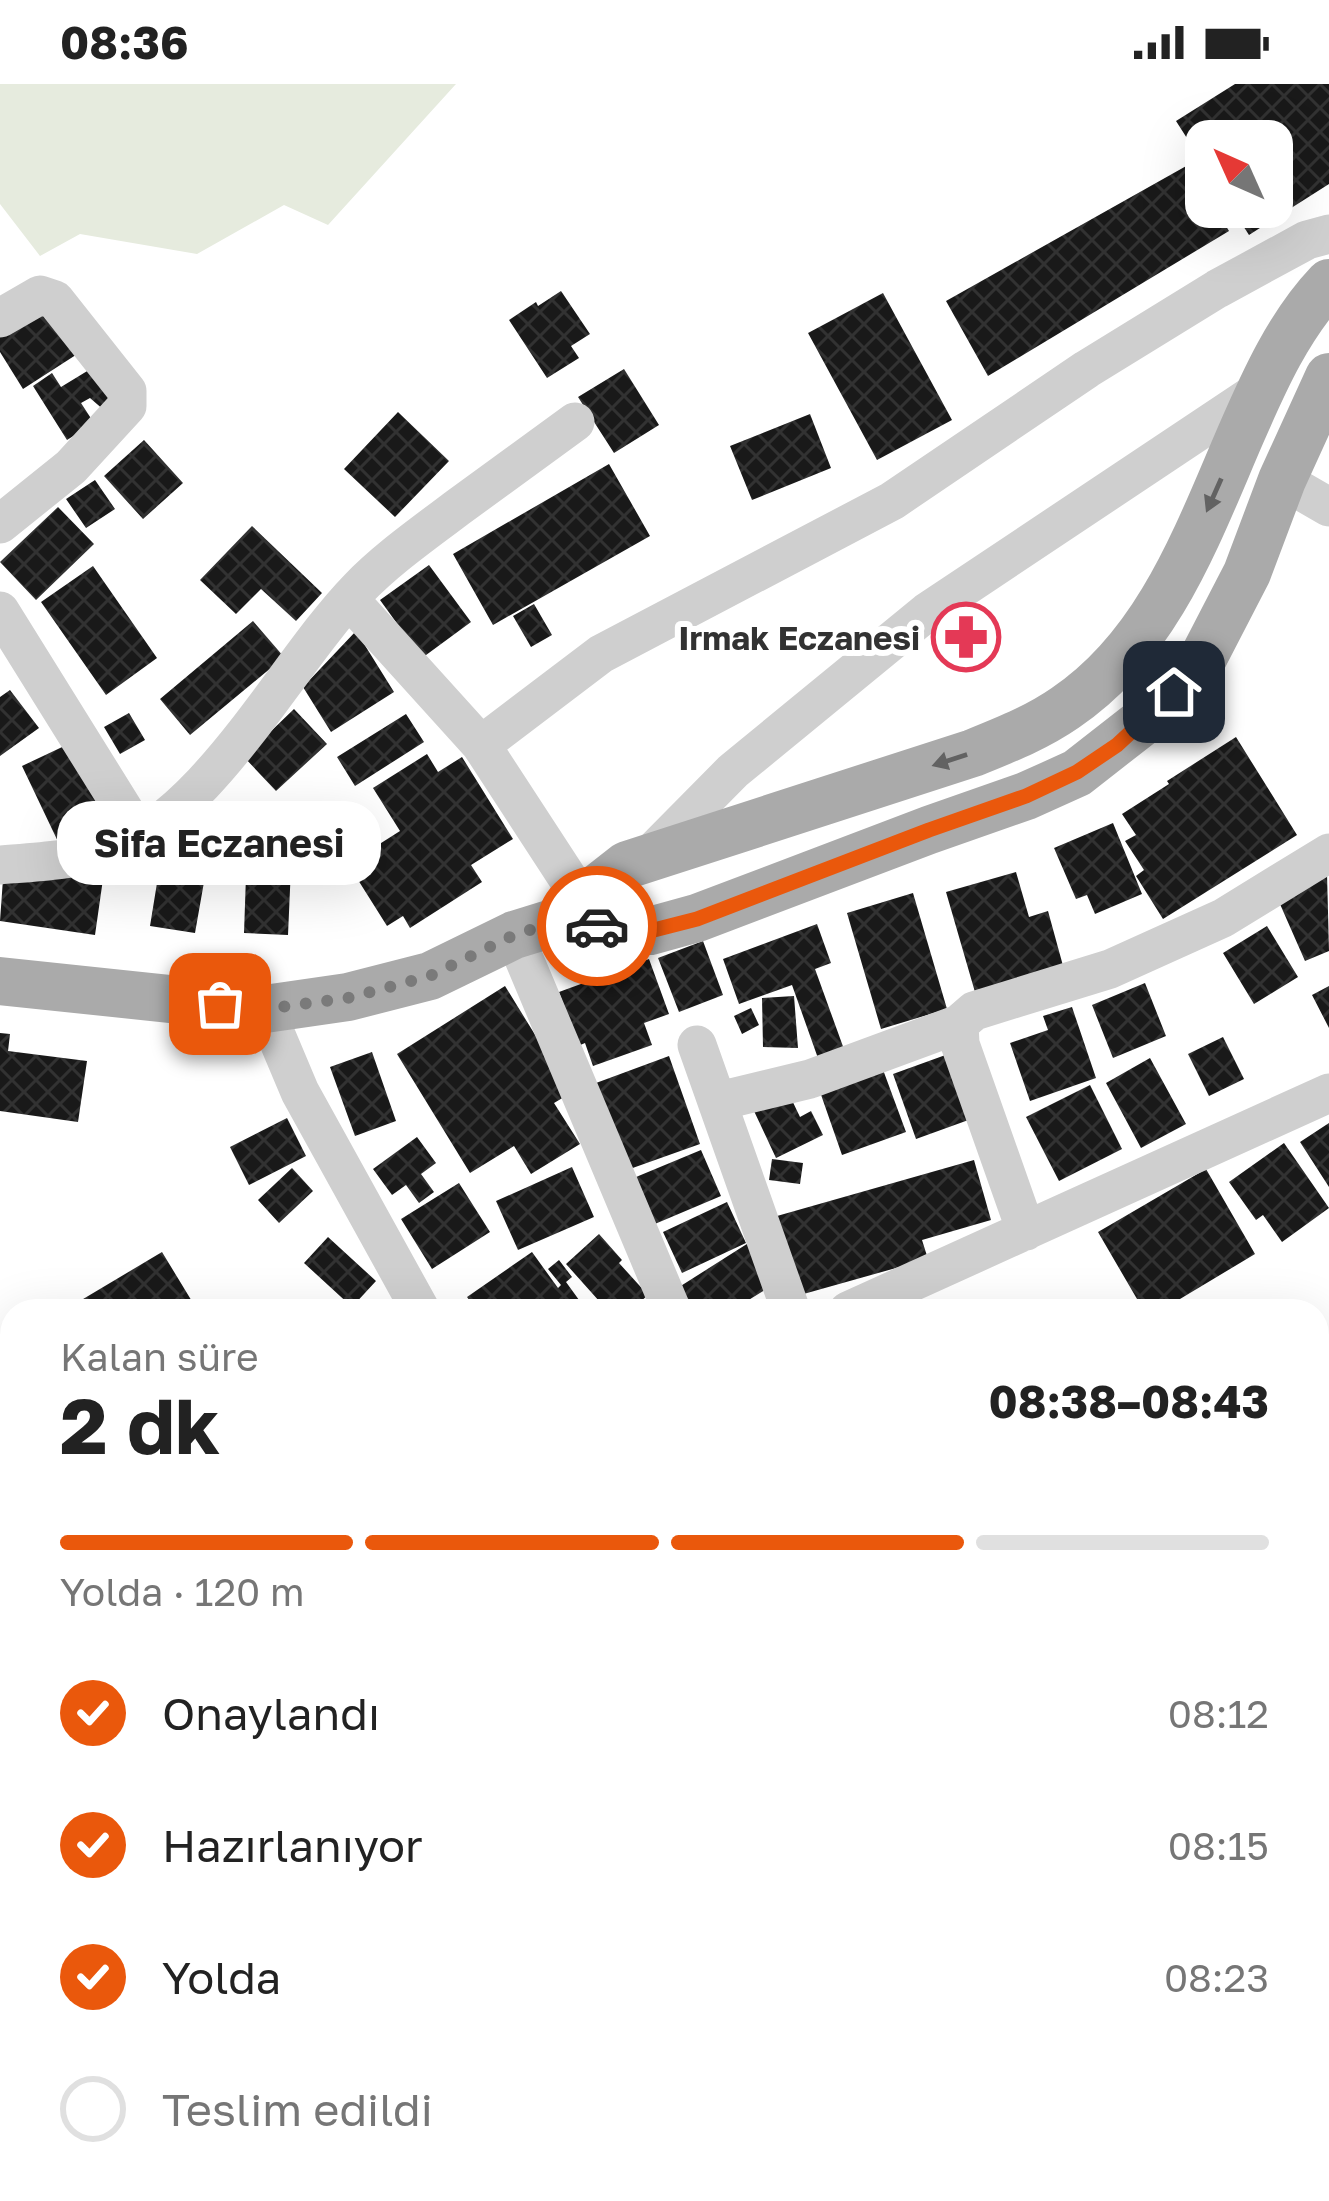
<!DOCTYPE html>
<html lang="tr">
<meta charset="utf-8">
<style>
:root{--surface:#fff;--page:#f6f6f6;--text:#222;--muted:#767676;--line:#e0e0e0;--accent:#ea580c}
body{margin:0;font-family:"Golos Text",sans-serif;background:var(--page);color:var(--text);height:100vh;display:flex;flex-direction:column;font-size:45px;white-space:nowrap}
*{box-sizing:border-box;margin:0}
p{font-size:39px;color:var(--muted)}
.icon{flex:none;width:66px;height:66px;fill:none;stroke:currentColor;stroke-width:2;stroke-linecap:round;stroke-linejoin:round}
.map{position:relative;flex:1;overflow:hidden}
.details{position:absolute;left:0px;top:1215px;width:1329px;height:903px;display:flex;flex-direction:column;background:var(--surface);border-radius:36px 36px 0 0;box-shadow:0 12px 48px #0002}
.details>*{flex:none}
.needle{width:78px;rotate:315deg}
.fabs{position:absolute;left:1185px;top:36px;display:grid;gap:24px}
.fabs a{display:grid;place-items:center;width:108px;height:108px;border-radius:24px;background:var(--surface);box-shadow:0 12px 48px #0002;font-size:60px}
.pin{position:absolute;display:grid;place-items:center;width:102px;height:102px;color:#fff;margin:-51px;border-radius:24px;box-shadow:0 6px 18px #0006}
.courier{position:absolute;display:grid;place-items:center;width:120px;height:120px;margin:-60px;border:9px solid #ea580c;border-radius:50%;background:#fff;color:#222;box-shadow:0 3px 15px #0007}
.bubble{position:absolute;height:84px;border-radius:36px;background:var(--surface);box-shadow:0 12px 48px #0002;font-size:39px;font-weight:700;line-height:84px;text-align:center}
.head em{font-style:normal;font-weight:700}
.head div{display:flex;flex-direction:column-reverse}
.head{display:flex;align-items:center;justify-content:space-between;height:204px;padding:0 60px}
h1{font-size:78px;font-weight:700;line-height:90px}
.bar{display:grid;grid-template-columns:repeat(4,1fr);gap:18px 12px;align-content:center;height:144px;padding:0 60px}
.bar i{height:15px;border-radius:9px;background:var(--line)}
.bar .on{background:var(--accent)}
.bar p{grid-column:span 4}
ol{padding:0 60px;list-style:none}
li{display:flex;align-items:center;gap:36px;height:132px}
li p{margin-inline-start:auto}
li .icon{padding:12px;border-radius:50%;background:var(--accent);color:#fff;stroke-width:4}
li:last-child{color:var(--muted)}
li i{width:66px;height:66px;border:6px solid var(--line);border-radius:50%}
.status{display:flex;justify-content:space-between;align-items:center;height:84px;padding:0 60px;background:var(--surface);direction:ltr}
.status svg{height:33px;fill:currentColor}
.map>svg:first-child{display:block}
.pitch{fill:#e6ebde}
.building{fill:url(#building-cross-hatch)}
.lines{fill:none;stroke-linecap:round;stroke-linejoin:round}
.minor{stroke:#cfcfcf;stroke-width:39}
.major{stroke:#aaa;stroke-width:48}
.oneway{fill:#626262}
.done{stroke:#7a7a7a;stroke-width:12;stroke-dasharray:0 21.6}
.route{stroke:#ea580c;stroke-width:15}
.labels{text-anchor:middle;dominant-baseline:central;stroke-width:12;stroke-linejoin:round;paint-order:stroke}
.poi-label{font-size:33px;font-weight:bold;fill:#323232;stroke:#fff;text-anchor:end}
</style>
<div class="status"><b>08:36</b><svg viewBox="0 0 49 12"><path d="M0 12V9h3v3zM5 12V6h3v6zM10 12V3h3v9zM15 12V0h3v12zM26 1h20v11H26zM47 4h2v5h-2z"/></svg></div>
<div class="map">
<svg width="1329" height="2117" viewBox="0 0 1329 2117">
<defs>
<pattern id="building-cross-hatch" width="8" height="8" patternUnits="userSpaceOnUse" patternTransform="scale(3)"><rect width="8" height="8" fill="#191919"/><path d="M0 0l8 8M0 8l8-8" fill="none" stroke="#323232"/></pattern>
</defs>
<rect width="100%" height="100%" fill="#fff"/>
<path class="pitch" d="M0 0H456L328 141 284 121 197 170 80 150 40 172 0 120Z"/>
<path class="building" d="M1235 0H1329V100L1249 151 1231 123H1272V57H1206V84L1176 37Z
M1188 81 1206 110V123H1214L1229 147 988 292 946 217Z
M561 207 590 250 571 262 579 274 547 294 509 236 536 218 538 222Z
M883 209 952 336 877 376 808 249Z
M41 216 82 267 23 305 0 268V251Z
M102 278 118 303 105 327 90 314 81 319 94 339 67 356 33 302 52 289 61 303Z
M624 285 659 341 614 369 578 313Z
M398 328 449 377 395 433 344 385Z
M810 330 831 384 752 416 730 362Z
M144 356 183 399 143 435 104 392Z
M609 380 650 452 493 541 453 470Z
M95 396 115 425 86 444 66 415Z
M58 423 94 460 36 516 0 478Z
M252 442 322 509 296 537 261 505 236 530 200 496Z
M429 481 471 538 422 574 380 516Z
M93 482 157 574 106 611 41 518Z
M534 520 552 551 531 563 513 532Z
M253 537 284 573 190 651 160 615Z
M356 547 394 608 331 648 303 603Z
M10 606 39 644 0 672V613Z
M294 625 327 660 276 707 244 673Z
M129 629 145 656 120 670 104 643Z
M406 630 424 658 355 702 337 673Z
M1236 653 1297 751 1163 835 1136 792 1144 786 1125 757 1136 751 1122 730 1169 700 1167 697Z
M77 656 117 740 62 766 22 682Z
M427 670 438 688 462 673 513 755 471 781 482 798 410 844 403 832 387 842 348 780 400 747 373 704Z
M263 731 311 733 310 761 292 760 288 851 244 849 247 763H262Z
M1113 739 1142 810 1095 830 1087 811 1076 815 1054 764Z
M164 756 210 764 195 849 150 842Z
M4 781 103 795 95 851 0 837Z
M1016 788 1029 833 1048 827 1065 889 977 915 946 808Z
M1327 789 1329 867 1305 877 1276 811Z
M913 809 947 925 881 945 847 829Z
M817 840 831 879 815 885 845 968 819 977 792 901 739 920 723 875Z
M1267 842 1298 893 1254 920 1223 869Z
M703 857 723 911 679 928 658 874Z
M649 875 669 930 644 939 652 961 593 982 585 959 578 962 559 908Z
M1145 899 1166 952 1113 974 1092 921Z
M505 902 571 1009 554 1019 580 1060 531 1090 514 1062 470 1089 397 970Z
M1329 902V944L1312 911Z
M794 912 798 964 763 963 762 914Z
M1072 923 1096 994 1030 1017 1010 959 1048 946 1043 932Z
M751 924 759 941 742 950 734 932Z
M0 949 10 950 8 967 87 977 78 1038 0 1027Z
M1223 953 1244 995 1209 1012 1188 970Z
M372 968 396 1037 355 1052 330 983Z
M951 969 974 1034 916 1055 893 990Z
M669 972 700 1060 627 1086 596 999Z
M1150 974 1186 1040 1141 1064 1106 999Z
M882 983 906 1048 842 1071 819 1005Z
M1090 1001 1122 1065 1059 1097 1026 1033Z
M789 1010 800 1033 811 1027 823 1051 776 1074 754 1027Z
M287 1034 306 1072 249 1101 230 1063Z
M1329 1039V1103L1300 1058Z
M417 1053 436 1079 421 1090 434 1108 419 1119 406 1101 392 1111 373 1085Z
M1284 1059 1329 1124 1282 1158 1263 1131 1256 1136 1229 1098Z
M701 1066 721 1112 643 1145 624 1098Z
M772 1075 803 1079 800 1100 769 1096Z
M974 1076 991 1136 922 1156 928 1175 800 1211 777 1132Z
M572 1083 594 1133 518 1166 496 1117Z
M292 1084 313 1107 279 1139 258 1116Z
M1206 1085 1255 1170 1160 1227H1144L1098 1148Z
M459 1099 490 1148 432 1185 401 1135Z
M727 1118 746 1159 682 1189 663 1148Z
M599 1150 622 1176 619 1179 648 1211 630 1227H608L566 1180Z
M328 1153 376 1197 352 1223 304 1179Z
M750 1158 776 1199 747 1217 751 1223 745 1227H690L676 1205Z
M162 1168 193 1219 179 1227H63Z
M532 1168 558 1204 561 1201 548 1185 559 1176 572 1193 566 1198 587 1227H477L467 1213Z
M12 1298V1396L0 1403V1304Z
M0 1512 12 1525V1540L9 1544 0 1534Z
M0 1643 12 1661V1843L0 1851Z
M1054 2106H1139L1147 2117H1061Z"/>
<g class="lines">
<path class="minor" d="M0 234 40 211 55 216 127 307V322L71 383 0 440
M1282 396 1329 423
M349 515 481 661
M0 527 140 752
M647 774 733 687 927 528 1260 306
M0 781C36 778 74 776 108 766 207 736 287 578 358 505 388 474 423 450 457 424 497 395 536 366 575 338
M582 816 481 661 601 570 892 417 1087 285 1217 205 1307 156 1329 150
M514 851 672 1227
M265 925 300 1008 421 1227
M697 961 791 1227
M719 1017 810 995 959 940
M1026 1147 960 960 959 940 974 927 1110 885 1223 834 1329 769
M848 1227 1329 1009
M665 2106 673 2117
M1037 2106 1044 2117
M239 2117 246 2106"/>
<path class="major" d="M553 839 650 847 697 834 929 746 1026 712 1077 689 1150 632 1202 576 1247 489 1282 396 1329 293
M0 897 265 925 348 913 430 892 514 851 553 839 627 781 973 669C1005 656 1036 644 1065 624 1159 561 1198 449 1241 350 1264 297 1289 241 1329 199"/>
</g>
<defs><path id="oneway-solid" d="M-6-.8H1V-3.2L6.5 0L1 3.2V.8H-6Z" transform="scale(3)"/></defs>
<g class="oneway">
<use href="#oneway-solid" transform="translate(1214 411) rotate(114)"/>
<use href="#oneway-solid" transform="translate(950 676) rotate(162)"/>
</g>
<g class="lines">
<path class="done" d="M220 920 265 925 348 914 430 892 514 851 553 839 597 842"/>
<path class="route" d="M597 842 650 847 697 835 929 746 1026 712 1077 688 1117 661 1174 608"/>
</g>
<defs>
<symbol id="pharmacy-ring" viewBox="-11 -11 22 22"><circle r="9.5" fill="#fff" stroke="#e43956" stroke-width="1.5"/><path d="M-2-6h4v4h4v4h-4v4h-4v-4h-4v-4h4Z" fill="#e43956"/></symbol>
</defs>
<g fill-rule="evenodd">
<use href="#pharmacy-ring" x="928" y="515" width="76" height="76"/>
</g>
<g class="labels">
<g class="poi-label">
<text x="920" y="553">Irmak Eczanesi</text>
</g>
</g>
</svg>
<div class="fabs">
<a><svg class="needle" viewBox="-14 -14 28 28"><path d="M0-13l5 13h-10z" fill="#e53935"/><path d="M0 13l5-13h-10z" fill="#767676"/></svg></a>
</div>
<div class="pin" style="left:220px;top:920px;background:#ea580c"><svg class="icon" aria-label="bag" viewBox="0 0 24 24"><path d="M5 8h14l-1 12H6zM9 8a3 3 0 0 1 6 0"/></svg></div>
<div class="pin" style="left:1174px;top:608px;background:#1f2937"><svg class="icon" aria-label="home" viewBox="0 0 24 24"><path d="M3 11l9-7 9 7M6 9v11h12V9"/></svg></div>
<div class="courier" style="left:597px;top:842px"><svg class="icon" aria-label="car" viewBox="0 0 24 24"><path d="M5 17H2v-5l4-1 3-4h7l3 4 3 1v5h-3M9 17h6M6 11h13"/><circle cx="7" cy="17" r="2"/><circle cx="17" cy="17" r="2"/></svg></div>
<div class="bubble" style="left:57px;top:717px;width:324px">Sifa Eczanesi</div>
<section class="details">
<div class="head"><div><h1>2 dk</h1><p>Kalan süre</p></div><em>08:38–08:43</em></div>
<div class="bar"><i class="on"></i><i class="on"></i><i class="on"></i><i></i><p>Yolda · 120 m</p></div>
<ol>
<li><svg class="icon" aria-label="check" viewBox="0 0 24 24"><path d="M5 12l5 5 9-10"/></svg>Onaylandı<p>08:12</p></li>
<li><svg class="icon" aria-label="check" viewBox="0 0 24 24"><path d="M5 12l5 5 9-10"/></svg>Hazırlanıyor<p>08:15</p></li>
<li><svg class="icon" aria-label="check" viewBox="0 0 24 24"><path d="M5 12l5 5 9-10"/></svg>Yolda<p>08:23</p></li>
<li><i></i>Teslim edildi</li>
</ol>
</section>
</div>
